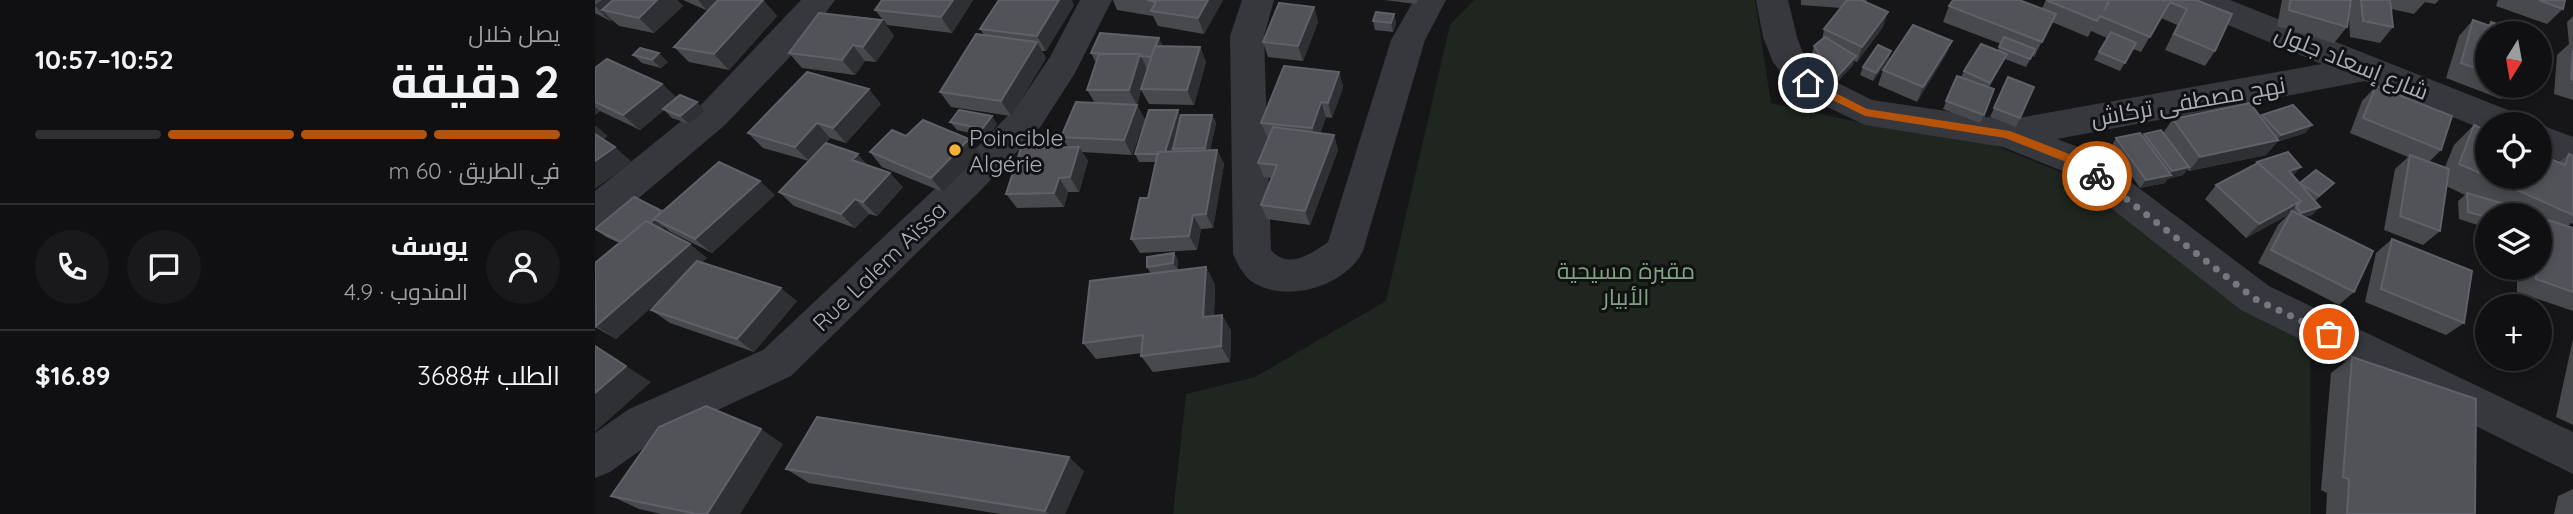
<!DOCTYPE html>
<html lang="ar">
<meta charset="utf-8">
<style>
:root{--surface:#101012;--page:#19191b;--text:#f1f3f6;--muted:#9c9d9f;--line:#303032;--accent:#b45309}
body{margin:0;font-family:Quicksand,Cairo,sans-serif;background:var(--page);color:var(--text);direction:rtl;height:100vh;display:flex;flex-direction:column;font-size:26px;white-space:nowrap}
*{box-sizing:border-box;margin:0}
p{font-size:23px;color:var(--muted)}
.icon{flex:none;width:38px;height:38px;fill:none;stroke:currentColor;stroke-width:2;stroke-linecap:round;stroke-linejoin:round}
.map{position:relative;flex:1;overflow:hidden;direction:ltr}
.side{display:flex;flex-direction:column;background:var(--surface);width:595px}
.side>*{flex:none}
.needle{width:46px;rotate:191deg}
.tools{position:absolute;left:1880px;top:21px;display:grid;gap:14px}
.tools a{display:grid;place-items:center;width:77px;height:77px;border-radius:50%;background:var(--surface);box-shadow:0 4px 10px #0003,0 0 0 2px var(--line);font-size:35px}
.pin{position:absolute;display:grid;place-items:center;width:60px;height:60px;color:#fff;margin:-30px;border:4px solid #fff;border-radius:50%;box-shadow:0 2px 7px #0007}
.courier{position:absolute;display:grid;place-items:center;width:70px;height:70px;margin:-35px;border:5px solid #b45309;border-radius:50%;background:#fff;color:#222;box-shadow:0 2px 9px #0007}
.headline em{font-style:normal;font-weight:700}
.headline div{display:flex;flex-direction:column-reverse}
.headline{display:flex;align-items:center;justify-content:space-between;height:119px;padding:0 35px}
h1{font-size:46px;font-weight:700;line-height:52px}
.bar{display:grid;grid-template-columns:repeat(4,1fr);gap:10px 7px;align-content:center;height:84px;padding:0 35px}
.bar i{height:9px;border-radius:5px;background:var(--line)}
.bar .active{background:var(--accent)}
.bar p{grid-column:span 4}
.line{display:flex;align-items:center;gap:18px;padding:0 35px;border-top:2px solid var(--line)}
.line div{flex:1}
.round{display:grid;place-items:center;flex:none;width:74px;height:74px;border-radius:37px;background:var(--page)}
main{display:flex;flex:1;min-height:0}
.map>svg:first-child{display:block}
.green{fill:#1e261f}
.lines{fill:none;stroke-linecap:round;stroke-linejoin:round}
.minor{fill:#37383d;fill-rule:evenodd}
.wall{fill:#47494d}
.shaded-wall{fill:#2f3033}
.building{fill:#525359;stroke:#5f6168;stroke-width:2}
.route{fill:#b45309}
.done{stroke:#757880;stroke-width:7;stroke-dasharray:0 12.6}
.poi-dot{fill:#f2b134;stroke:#111113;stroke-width:2.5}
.labels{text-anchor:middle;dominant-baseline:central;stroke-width:6;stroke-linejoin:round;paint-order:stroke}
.street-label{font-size:23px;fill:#a8adb8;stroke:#111113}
.poi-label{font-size:23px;fill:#a8adb8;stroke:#111113;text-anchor:start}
.park-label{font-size:23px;fill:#7fa381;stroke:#111113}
</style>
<main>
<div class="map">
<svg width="1978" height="514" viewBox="0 0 1978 514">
<rect width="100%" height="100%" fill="#161618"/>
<path class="green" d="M879 0H1160L1176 103 1262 122 1399 145 1483 179 1715 339 1716 514H578L591 394 660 377 791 301 855 25Z"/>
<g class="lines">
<path class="minor" d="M206 0H240L210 41 130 125 13 224 0 228V191L106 105Z
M485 0H517L480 73 446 126 386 190 196 376 64 437 15 472 0 478V433L34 409 168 350 360 170 422 106 455 57Z
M647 0H679L669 36 676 250C693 270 716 254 733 242L796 40 819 0H851L830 40 768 251C751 286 690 305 656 281 648 275 642 263 638 254L635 36Z
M1161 0H1193L1202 37 1209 56 1225 74 1277 100 1412 120 1727 64 1592 8 1587 0H1635L1923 114 1928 124H1892V131L1770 81 1462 139 1496 152 1674 286 1978 432V474L1646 310 1470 172 1408 147 1270 125 1201 92 1178 62 1168 37Z
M1944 124 1978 137V166L1944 153Z"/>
</g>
<path class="wall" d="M0 0H82L88 6 59 33 24 26 17 20 15 21 0 13Z
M88 0H168L182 16 134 70 94 62 79 47 113 11Z
M287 0H378L357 33 292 25 280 10Z
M518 0H628L609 34 563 26 558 16 522 10Z
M789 0H823L821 4Z
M1206 0H1272L1271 2 1288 27 1262 62 1259 61 1258 65 1238 87 1217 54 1219 46 1227 40 1229 29 1246 8 1206 5Z
M1451 0H1601L1620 51 1610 66 1570 50 1582 25 1566 18 1546 52 1538 49 1525 71 1499 60 1512 38 1496 31 1493 37 1457 22 1439 57 1437 56 1431 67 1410 59 1394 87 1389 115 1385 123 1348 109 1362 76 1366 77 1369 71 1403 50 1406 44 1348 22 1354 6 1447 8Z
M1687 0H1844L1840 4 1830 2 1819 14 1796 9 1798 27 1785 43 1755 37 1754 17 1752 27 1739 43 1682 26Z
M1903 0H1970L1968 9 1952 24 1901 6Z
M479 5 451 51H447L451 58 416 116 356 107 345 92 389 35 385 29Z
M719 7 723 22 708 61 673 57 668 42Z
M799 14 801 23 798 32 780 30 778 21Z
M1978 16V100L1959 94 1962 55 1974 44 1972 22Z
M287 20 299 36 281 62 270 61 260 75 207 68 194 53Z
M1878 20 1893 25 1896 22 1892 33V86H1920L1906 99 1851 78 1864 36Z
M1357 41 1350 56 1322 102 1283 85 1288 70Z
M568 46 605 47 611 62 599 105 554 104 546 90 542 105 550 120 537 155 487 152 493 161 484 192H473L469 207 422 208 411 194 473 147 466 137 500 103 492 90 502 61H500L496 53Z
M1296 51 1293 60 1278 81 1265 75 1268 67Z
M38 55 73 62 66 68 47 63Z
M0 68 67 84 82 98 102 102 110 111 94 124 77 118 69 110 45 130 5 111 0 115Z
M744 72 748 87 737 118 731 117 725 133 739 135 743 150 715 225 672 219 666 205 677 178 669 177 663 163 673 138 672 137 666 123Z
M1413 77 1425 118 1421 127 1395 117Z
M1781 86 1846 150 1834 162 1850 167 1859 145 1879 125 1964 162 1974 154 1978 156V224L1976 223 1973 226 1978 228V311L1922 292V268H1944V215H1892V228L1864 219 1863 201 1870 195 1851 186 1845 231 1828 245 1789 230 1800 169 1813 157 1755 133 1767 101Z
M286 104 251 143 235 138 228 147 273 165 308 187 282 216 274 214 260 228 199 206 184 192 214 161 168 148 153 133Z
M617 115 621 123 615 150H622L629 164 618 228 606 229 602 250 545 253 536 239 553 198 561 162H544L540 154 586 117Z
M1667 115 1717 125 1710 133 1682 142 1671 155 1594 171 1592 169 1588 175 1572 179 1570 183 1545 188 1516 147 1521 138 1568 133 1578 119 1665 117Z
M355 122 402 124 393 137 362 130Z
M311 136 385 154 348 192 287 167 275 152Z
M1662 162 1699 175 1698 176 1705 184 1721 170 1739 183 1720 201 1725 207 1717 215 1709 217 1759 292 1744 305 1663 263 1683 225 1693 215 1651 238 1610 199 1621 185 1659 165Z
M180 195 117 253 76 232 69 227 66 229 112 258 107 262 202 301 159 352 75 323 56 310 72 293 21 339 0 327V263L24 243 11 237 0 229 67 211Z
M1797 239 1869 323 1851 335 1770 302 1781 253Z
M579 253 583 260V270L611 267 620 285 619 316 627 315 636 331 635 362 558 372 546 356 547 353 501 359 488 343 556 274 552 267Z
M1978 339V425L1961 417Z
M1757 357 1880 514H1731L1732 493 1726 490 1736 373Z
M188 444 145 514H66L44 509 16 496Z
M191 469 489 471 470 514H405L214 483Z
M1978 489V514H1959L1963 496Z"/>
<path class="shaded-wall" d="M7 0H45L7 10 17 20 15 21 0 6V5Z
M62 0H82L88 6 59 33 44 18Z
M103 0H129L113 12Z
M168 0 182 16 134 70 119 54Z
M358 0H378L357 33 346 17Z
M464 0H477L479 5 451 51 442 36Z
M613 0H628L609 34 603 18Z
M719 7 723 22 708 61 703 46Z
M1293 12 1288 27 1262 62 1267 47Z
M799 14 801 23 798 32 796 23Z
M287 20 299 36 281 62 268 47Z
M564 38 568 46 556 57Z
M1357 41 1350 56 1322 102 1328 87Z
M442 42 451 58 416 116 406 101Z
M258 45 270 61 260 75 247 60Z
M605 47 611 62 599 105 592 90Z
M1296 51 1293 60 1278 81 1281 73Z
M64 53 73 62 66 68 57 60Z
M545 54 552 69 542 105 534 90Z
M1261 56 1258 65 1238 87 1240 79Z
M744 72 748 87 737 118 733 103Z
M67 84 83 99 45 130 28 115Z
M274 89 286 104 251 143 238 128Z
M102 102 110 111 94 124 85 116Z
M726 102 731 117 722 143 717 128Z
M542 105 550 120 537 155 529 140Z
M0 107 5 111 0 115Z
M583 110 586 118 573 162 569 154Z
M617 115 621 123 614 156 610 148Z
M397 116 402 124 393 137 387 129Z
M222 123 235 138 214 161 200 147Z
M0 125 13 136 0 148Z
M1717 125 1710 133 1682 142 1671 155 1594 171 1605 157 1681 141 1686 135Z
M739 135 743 150 715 225 710 211Z
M374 139 385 154 348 192 336 178Z
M20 147 37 162 0 189V161Z
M484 147 493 161 484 192 475 177Z
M622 150 629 164 618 228 611 214Z
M263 154 276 169 257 160Z
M1594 167 1588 175 1572 179 1570 183 1545 188 1551 180 1574 175 1577 171Z
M1706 167 1699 175 1686 179 1694 171Z
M295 173 308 187 282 216 268 202Z
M464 178 473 192 469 207 459 193Z
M165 181 180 195 117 253 100 239Z
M260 199 274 214 260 228 246 214Z
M1706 201 1693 215 1651 238 1664 224Z
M1725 207 1717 215 1699 220 1706 213Z
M598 215 606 229 602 250 594 236Z
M59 219 69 227 40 251 30 244Z
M95 244 112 258 21 339 1 326Z
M579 253 583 260V270L578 263Z
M611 267 620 285 618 333 608 317Z
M186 288 202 301 159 352 142 339Z
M627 315 636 331 635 362 626 346Z
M0 346 56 382 0 432Z
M166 429 188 444 145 514H112Z
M474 457 489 471 470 514H454L450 511Z"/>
<path class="building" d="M18 0H62L44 18 7 10Z
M123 0H168L119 54 79 47Z
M287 0H358L346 17 280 10Z
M404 0H464L442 36 385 29Z
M552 0H613L603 18 556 11 561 2Z
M1252 0H1266L1293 12 1267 47 1229 29Z
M1358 0H1424L1461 14 1447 42 1354 6Z
M1451 0H1514L1509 11 1515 0H1566L1569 1V0H1601L1637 14 1620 51 1579 34 1592 9 1575 2 1555 37 1505 16 1502 21Z
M1695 0H1756L1752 27 1694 10Z
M1766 0H1795L1798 27 1768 21Z
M1944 0H1970L1968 9Z
M684 3 719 7 703 46 668 42Z
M781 12 799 14 796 23 778 21Z
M224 13 287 20 268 47 258 45 247 60 194 53Z
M1878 20 1915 33H1892V72L1866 63Z
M1896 22 1926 33H1915L1895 26Z
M1318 25 1357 41 1328 87 1288 70Z
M1516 32 1541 43 1530 63 1504 52Z
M505 33 564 38 556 57 546 56 545 54H517L496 53Z
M381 34 442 42 406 101 345 92Z
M1230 37 1261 56 1240 79 1219 46Z
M1409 37 1440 49 1435 59 1404 47Z
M1386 44 1412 54 1395 83 1369 71Z
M1283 45 1296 51 1281 73 1268 67Z
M560 46 605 47 592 90 546 89Z
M45 48 64 53 57 60 38 55Z
M1978 50V80L1976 79Z
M504 54H545L534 90H492Z
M12 59 67 84 28 115 0 102V68Z
M689 66 744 72 733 103 726 102 717 128 666 123Z
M212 72 274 89 238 128 222 123 200 147 153 133Z
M1362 76 1399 89 1389 115 1351 101Z
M1413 77 1439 87 1425 118 1399 108Z
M1781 86 1857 116 1846 150 1768 118Z
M85 95 102 102 85 116 68 109Z
M481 102 542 105 529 140 466 137Z
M1655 103 1683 140 1605 157 1578 119Z
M1698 105 1717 125 1686 135 1667 115Z
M364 110 397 116 387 129 355 122Z
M554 110H583L570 152H563V154H540Z
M586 115H617L610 148 578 149Z
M328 120 374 139 336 178 275 152 297 130 311 136Z
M1879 125 1892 131V176L1864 164Z
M678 127 739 135 710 211 666 205 682 165 663 163Z
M1566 130 1594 167 1577 171 1549 134Z
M1545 133 1576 175 1551 180 1521 138Z
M0 134 20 147 0 161Z
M231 143 263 154 257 160 295 173 268 202 260 199 246 214 184 192Z
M484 147 475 177 464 178 459 193 411 194 426 148Z
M622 150 611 214 598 215 594 236 536 239 545 198H553L563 152Z
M1693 152 1706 167 1694 171 1725 207 1706 213 1701 207 1706 201 1662 162Z
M1944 154 1970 165 1974 154 1978 156V215L1893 177H1944Z
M1815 155 1854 169 1845 231 1805 216Z
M124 162 165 181 100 239 59 219Z
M1663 163 1706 201 1664 224 1621 185Z
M1721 170 1739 183 1724 196 1705 183Z
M1872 193 1920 207 1921 215H1892V217L1873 212Z
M39 197 67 211 55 223 51 221 26 242 0 229Z
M1697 211 1778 251 1759 292 1676 250Z
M1944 217 1978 228V292L1941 279V268H1944Z
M51 221 95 244 1 326 0 263Z
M1797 239 1877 271 1869 323 1786 289Z
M579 253 578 263 552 267V257Z
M102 261 186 288 142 339 56 310Z
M611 267 608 317 627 315 626 346 546 356 548 335 488 343 495 281Z
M0 346 31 366 0 393Z
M1757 357 1881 399 1880 514H1752L1754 479 1748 477Z
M111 406 166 429 112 514H102L16 496 64 427Z
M222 417 474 457 450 511 191 469Z"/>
<path class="route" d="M1213 79 1272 109 1415 131 1487 159 1507 176 1505 179H1498L1479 165 1410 138 1270 116 1209 86 1207 83Z"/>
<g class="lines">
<path class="done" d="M1502 176 1660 299 1734 334"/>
</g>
<circle class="poi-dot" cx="360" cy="150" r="7"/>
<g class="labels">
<g class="street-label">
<text transform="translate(1757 62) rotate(22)">شارع إسعاد جلول</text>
<text transform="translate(1593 101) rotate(-10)">نهج مصطفى تركاش</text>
<text transform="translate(284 266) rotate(-44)">Rue Lalem Aïssa</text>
</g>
<g class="poi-label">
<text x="374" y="137">Poincible<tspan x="374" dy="26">Algérie</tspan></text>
</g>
<g class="park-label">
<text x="1031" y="270">مقبرة مسيحية<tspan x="1031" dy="26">الأبيار</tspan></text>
</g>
</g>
</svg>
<div class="tools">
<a><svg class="needle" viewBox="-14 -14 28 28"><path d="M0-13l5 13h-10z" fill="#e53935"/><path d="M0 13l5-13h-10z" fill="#9c9d9f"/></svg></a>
<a><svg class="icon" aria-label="locate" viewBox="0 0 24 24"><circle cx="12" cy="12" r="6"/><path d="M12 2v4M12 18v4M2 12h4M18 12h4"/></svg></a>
<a><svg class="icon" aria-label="layers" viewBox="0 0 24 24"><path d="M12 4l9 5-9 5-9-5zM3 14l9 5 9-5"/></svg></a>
<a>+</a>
</div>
<div class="pin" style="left:1734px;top:334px;background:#ea580c"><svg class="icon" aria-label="bag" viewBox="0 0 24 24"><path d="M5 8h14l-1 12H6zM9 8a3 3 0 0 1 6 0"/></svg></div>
<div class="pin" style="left:1213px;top:83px;background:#1f2937"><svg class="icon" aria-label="home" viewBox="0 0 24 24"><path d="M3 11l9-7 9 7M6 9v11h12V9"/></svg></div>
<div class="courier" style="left:1502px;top:176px"><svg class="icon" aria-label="bike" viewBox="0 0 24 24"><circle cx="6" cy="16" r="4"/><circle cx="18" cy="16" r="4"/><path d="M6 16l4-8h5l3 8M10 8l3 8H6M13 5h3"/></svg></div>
</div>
<section class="side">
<div class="headline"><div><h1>2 دقيقة</h1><p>يصل خلال</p></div><em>10:52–10:57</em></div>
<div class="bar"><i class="active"></i><i class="active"></i><i class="active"></i><i></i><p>في الطريق · 60 m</p></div>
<div class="line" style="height:126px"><a class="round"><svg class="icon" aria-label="person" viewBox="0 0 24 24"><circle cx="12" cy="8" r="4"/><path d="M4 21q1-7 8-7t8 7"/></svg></a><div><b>يوسف</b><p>المندوب · 4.9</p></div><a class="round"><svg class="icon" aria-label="chat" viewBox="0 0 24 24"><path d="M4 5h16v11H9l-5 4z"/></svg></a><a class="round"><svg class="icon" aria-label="phone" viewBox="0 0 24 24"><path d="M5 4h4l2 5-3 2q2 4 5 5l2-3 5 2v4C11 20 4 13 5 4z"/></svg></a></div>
<div class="line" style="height:91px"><div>الطلب #3688</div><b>$16.89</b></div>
</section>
</main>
